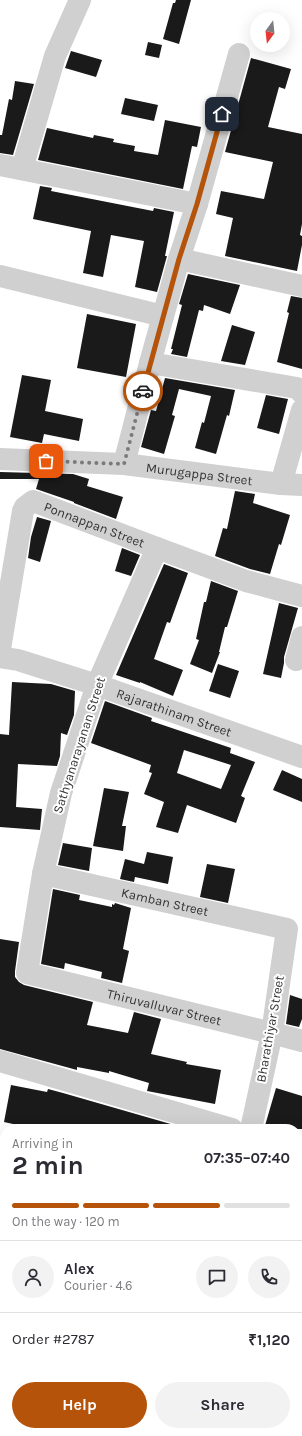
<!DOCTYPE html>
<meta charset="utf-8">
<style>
:root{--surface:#fff;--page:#f2f2f3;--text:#2b2b33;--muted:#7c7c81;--line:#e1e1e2;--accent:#b45309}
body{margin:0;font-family:Karla,sans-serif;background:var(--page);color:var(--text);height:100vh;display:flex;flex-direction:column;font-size:15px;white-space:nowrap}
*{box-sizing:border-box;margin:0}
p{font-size:13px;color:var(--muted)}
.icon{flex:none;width:22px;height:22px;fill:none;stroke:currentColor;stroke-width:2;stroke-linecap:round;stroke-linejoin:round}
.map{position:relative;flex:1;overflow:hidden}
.sheet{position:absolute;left:0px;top:1124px;width:302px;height:312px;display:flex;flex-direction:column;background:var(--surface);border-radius:16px 16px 0 0;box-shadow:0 4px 16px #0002}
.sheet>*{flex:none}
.needle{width:26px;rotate:195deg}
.tools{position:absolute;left:250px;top:12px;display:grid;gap:8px}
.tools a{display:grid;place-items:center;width:40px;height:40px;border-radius:50%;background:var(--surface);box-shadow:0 4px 16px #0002;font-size:20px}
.pin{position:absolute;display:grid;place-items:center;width:34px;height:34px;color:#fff;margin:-17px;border-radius:8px;box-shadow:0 2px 6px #0006}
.courier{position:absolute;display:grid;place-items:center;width:40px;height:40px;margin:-20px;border:3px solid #b45309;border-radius:50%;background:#fff;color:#222;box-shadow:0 1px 5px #0007}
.head em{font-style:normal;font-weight:700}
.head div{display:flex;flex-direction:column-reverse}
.head{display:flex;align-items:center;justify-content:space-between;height:68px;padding:0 12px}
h1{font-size:26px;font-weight:700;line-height:30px}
.bar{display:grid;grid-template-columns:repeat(4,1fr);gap:6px 4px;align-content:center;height:48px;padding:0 12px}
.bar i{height:5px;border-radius:3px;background:var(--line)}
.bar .current{background:var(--accent)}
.bar p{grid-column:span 4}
.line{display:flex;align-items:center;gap:10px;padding:0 12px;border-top:1px solid var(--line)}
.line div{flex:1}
.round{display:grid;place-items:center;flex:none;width:42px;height:42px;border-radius:21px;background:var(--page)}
.button{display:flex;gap:8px;margin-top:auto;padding:8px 12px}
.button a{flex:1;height:46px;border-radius:24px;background:var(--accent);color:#fff;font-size:16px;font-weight:700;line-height:46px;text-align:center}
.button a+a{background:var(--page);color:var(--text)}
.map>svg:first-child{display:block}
.building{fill:#1a1a1a;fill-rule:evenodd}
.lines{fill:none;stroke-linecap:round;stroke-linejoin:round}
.minor{stroke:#d0d0d0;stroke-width:22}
.done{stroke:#7a7a7a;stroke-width:4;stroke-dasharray:0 7.2}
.route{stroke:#b45309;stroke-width:5}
.labels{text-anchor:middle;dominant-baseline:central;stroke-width:4;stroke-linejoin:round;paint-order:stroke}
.street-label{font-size:13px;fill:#333;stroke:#fff}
</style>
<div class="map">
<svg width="302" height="1436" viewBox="0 0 302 1436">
<rect width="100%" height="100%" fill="#fff"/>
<path class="building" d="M176 0H191L179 44 163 39 173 3H175Z
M148 42 162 45 159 58 145 55Z
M71 51 102 60 96 77 65 68Z
M251 58 291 69 285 89 279 87 268 127 302 134V224L300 235 302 236V245L297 271 225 256 233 218 216 214 221 191 264 199 273 162 225 152Z
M15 81 34 84 13 155 0 153V135H2L9 99 12 100Z
M125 98 158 105 154 121 121 114Z
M165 120 201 127 197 147 192 146 183 189 38 160 47 128 93 138 94 135 114 139 113 142 135 146 134 151 158 155Z
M40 186 52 188 51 191 153 211 154 208 174 212 165 256H167L157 292 135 287 144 241 111 235 103 277 83 273 91 231 33 219Z
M188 274 240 285 230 314 204 305 203 311 199 310 187 357 171 354 173 349H171L182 305 179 304Z
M291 296 302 298V369L277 362 289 313 287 312Z
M87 314 136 324 126 377 77 368Z
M232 325 255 332 245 365 221 361Z
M22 375 51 380 45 411 83 419 79 441 44 434 42 443 10 437Z
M165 378 235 390 229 416 227 415 216 454 195 448 202 422 204 423 211 396 179 389 172 415 175 416 164 454 141 447 151 410 156 411Z
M266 395 288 399 279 434 257 428Z
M0 472 73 474 89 479 87 486 123 497 116 519 74 503V502L36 489 39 479H0Z
M235 491 255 494 253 503 290 515 281 545 279 544 270 574 250 569 215 556 223 528 227 529Z
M37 517 51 521 40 562 28 558 31 537Z
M122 548 140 555 131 576 115 571Z
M164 564 188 573 170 623 167 622 154 659 183 670 173 696 140 682V683L116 675Z
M211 581 238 591 227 627H225L219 652H220L212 673 190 664 199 640 196 639 204 602H206Z
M279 603 298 608 284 657V663L281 678 263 674Z
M218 664 239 671 230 698 209 691Z
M12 682 51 684 75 691 74 715 67 735 61 733 60 756 57 766 18 764 16 807 42 809 40 830 0 827V734L9 735Z
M105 701 152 718 151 721 231 748 230 753 255 762 241 796 245 798 236 823 187 805 178 833 156 827 164 802 144 794 152 773 149 772 151 765 91 743ZM184 750 231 765 221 789 177 773Z
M282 770 302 779V802L273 790Z
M104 788 129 792 122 826H126L123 851 93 846Z
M63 843 92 848 89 871 58 865Z
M147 852 173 857 168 884 135 877 134 882 120 879 125 859 144 864Z
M207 864 235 869 228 903 200 897Z
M53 889 80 895 79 900 112 907V904L114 905 115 903 131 908 123 949 129 951 122 983 101 978 102 972 65 963 64 969 41 964Z
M0 939 19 942 15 971V977L19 982 24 985 93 1002 87 1025 128 1033 134 1012 161 1019 151 1054 187 1062 186 1064 221 1070 215 1104 147 1091 149 1083 109 1071V1073L77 1067V1070L0 1049Z
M290 995 302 999V1019L299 1027 286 1024Z
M11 1085 47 1092 48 1089 63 1093 188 1129H52L31 1124V1128L4 1122Z
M276 1088 302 1096V1129H264Z"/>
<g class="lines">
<g class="minor">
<path d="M0 165 197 204"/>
<path d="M22 169 55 56 80 0"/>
<path d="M179 259 302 286"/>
<path d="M0 276 163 316"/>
<path d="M150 363 297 388 302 393"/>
<path id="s1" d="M0 459 124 464 281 484 302 485"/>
<path d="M124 464 150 363 179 259 197 204 239 54"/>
<path d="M281 484 302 410"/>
<path id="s2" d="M157 548 97 685 61 793 43 874 27 973 272 1033 302 1041"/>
<path id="s3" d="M0 649 23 511 25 507 33 501 157 548 246 581 302 596"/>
<path id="s4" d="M0 657 18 660 97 685 302 757"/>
<path d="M296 660 302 637"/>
<path id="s5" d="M43 874 287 929 272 1033 251 1129"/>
<path d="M0 1061 232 1129"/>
<path d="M297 1158 302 1160"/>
<path d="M297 1277 302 1279"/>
<path d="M0 1344 5 1330"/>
<path d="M256 1431 264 1436"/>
</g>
</g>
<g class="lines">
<path class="done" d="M46 461 124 464 143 391"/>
<path class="route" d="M143 391 179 259 197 204 222 114"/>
</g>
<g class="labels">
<g class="street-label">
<text stroke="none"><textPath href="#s1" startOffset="200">Murugappa Street</textPath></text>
<text stroke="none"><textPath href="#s3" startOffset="220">Ponnappan Street</textPath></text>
<text stroke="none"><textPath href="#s4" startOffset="183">Rajarathinam Street</textPath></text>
<text transform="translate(79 745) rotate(-72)">Sathyanarayanan Street</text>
<text stroke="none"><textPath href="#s5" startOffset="125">Kamban Street</textPath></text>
<text stroke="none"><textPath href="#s2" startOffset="588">Thiruvalluvar Street</textPath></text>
<text transform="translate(270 1029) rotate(-80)">Bharathiyar Street</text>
</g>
</g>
</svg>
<div class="tools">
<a><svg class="needle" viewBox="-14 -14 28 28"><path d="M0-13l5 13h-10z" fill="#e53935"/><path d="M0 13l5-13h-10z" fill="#7c7c81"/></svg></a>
</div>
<div class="pin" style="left:46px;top:461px;background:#ea580c"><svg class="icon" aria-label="bag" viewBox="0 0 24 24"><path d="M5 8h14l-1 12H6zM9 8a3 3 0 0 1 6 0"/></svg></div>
<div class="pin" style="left:222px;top:114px;background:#1f2937"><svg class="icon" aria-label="home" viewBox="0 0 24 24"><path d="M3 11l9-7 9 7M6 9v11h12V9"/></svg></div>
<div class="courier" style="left:143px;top:391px"><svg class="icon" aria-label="car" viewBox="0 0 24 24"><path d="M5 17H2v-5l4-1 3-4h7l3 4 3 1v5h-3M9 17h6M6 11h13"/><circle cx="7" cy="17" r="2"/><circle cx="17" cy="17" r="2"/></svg></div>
<section class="sheet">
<div class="head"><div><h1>2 min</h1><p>Arriving in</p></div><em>07:35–07:40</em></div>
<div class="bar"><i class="current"></i><i class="current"></i><i class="current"></i><i></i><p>On the way · 120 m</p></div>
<div class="line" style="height:72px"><a class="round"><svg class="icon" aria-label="person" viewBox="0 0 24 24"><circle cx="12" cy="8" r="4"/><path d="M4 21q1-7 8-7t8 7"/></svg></a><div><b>Alex</b><p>Courier · 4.6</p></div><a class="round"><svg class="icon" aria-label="chat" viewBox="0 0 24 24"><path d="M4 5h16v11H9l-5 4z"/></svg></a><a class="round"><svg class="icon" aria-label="phone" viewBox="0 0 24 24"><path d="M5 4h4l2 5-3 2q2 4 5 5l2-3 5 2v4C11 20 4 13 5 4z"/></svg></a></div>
<div class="line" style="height:52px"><div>Order #2787</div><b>₹1,120</b></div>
<div class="button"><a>Help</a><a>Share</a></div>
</section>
</div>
